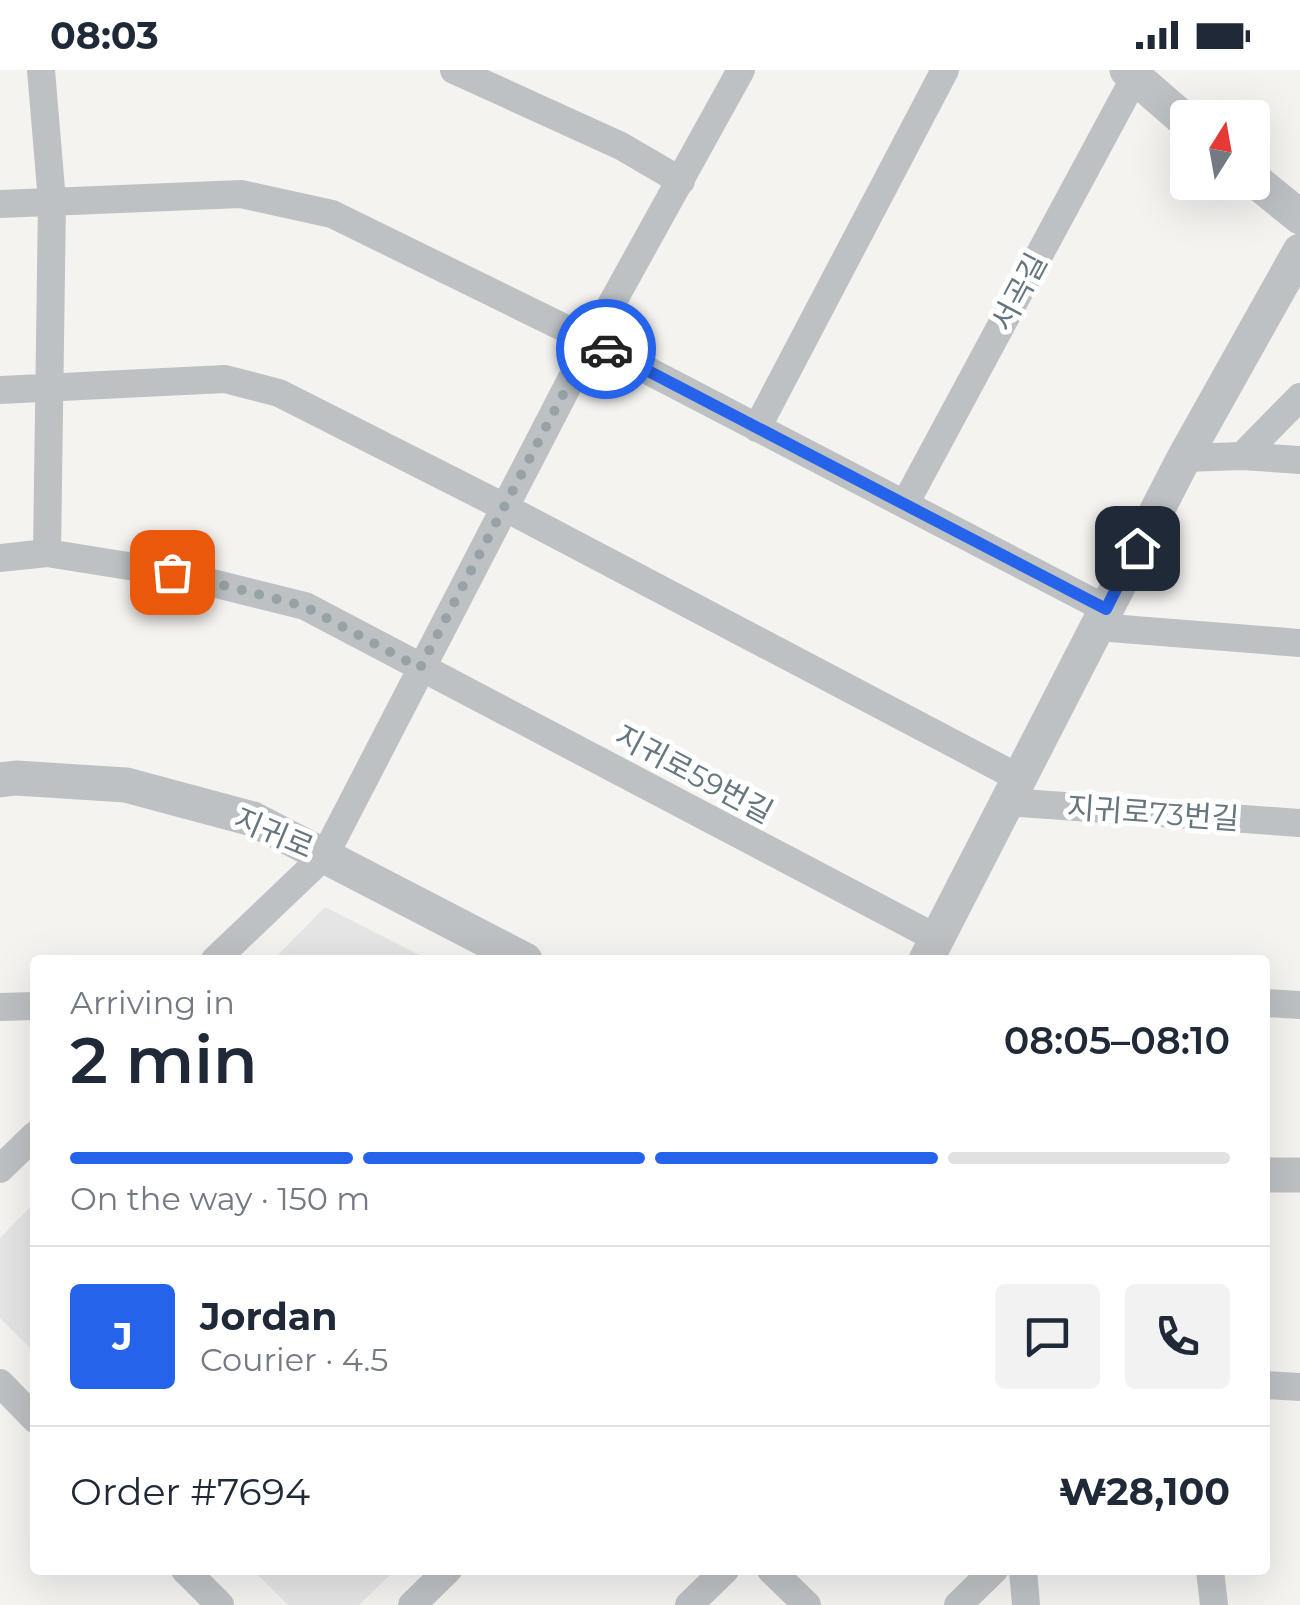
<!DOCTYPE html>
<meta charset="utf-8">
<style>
:root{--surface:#fff;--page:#f2f2f3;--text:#1f2937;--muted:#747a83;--line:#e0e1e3;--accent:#2563eb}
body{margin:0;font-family:Montserrat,"Noto Sans KR",sans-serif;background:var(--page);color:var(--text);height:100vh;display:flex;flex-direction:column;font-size:38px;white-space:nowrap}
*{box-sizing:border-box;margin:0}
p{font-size:32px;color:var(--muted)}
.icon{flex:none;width:55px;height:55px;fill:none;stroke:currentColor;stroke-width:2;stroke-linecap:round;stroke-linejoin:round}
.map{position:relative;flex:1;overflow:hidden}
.details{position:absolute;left:30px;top:885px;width:1240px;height:620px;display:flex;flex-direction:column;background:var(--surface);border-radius:10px;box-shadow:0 10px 40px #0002}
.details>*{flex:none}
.needle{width:65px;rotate:11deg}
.fabs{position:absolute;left:1170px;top:30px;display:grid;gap:20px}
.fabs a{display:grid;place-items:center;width:100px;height:100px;border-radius:10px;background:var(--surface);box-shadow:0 10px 40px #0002;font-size:50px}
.pin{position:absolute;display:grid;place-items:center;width:85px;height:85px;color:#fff;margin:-42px;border-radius:20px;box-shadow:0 5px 15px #0006}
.courier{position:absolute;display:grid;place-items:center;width:100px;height:100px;margin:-50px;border:8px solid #2563eb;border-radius:50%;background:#fff;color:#222;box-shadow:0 2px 12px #0007}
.headline em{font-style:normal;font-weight:600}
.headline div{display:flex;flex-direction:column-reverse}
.headline{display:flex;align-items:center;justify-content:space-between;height:170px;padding:0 40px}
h1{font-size:65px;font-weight:600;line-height:75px}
.bar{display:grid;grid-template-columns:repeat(4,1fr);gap:15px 10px;align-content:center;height:120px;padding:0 40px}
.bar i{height:12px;border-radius:8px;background:var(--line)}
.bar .on{background:var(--accent)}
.bar p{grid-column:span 4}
.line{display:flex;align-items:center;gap:25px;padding:0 40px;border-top:2px solid var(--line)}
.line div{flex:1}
.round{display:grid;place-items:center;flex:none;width:105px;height:105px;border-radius:10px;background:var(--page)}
.status{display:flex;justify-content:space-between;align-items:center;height:70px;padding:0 50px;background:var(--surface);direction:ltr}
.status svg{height:28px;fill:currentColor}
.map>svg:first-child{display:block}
.built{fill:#e4e5e4}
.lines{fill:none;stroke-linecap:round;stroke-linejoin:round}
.minor{stroke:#bdc1c4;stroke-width:28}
.tertiary{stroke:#bdc1c4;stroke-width:35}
.done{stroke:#97a2a7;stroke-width:10;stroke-dasharray:0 18}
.route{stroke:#2563eb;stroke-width:12}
.labels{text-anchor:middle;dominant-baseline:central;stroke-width:10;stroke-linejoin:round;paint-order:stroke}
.street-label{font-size:30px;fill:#65767f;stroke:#fff}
</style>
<div class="status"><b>08:03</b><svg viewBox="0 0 49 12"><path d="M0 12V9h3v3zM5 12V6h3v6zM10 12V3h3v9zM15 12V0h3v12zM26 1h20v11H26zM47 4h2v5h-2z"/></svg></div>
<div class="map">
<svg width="1300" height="1535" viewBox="0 0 1300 1535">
<rect width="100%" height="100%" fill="#f4f3f0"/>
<path class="built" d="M325 837 429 890H273Z
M35 1132V1283L0 1248V1168Z
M253 1500H395L359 1535H288Z"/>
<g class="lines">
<path class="minor" d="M41 0 52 131 47 483
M454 0 621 76 681 111
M0 134 241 124 332 144 591 271 1106 539
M0 320 225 309 279 323 504 437 1019 708
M757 358 945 0
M1242 386 1300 327
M1184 388 1242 386 1300 390
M905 434 1134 9
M0 488 47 483 172 503 305 536 938 869
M1097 557 1300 573
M1007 732 1300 753
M215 890 325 785 591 271 741 0
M1265 933 1300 935
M0 937 35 936
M0 1099 35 1065
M0 1313 35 1349
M1265 1315 1300 1317
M185 1500 220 1535
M771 1500 807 1535
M1023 1500 1026 1535
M1210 1500 1214 1535
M412 1535 448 1500
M689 1535 725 1500
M958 1535 994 1500"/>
<path class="tertiary" d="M1127 0 1188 53
M1252 108 1300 147
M0 710 16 708 126 715 253 749 525 890
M926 890 1184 388 1300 181
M1265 1105H1300"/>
</g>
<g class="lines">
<path class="done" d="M172 502 304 536 420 598 591 271 606 279"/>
<path class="route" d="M606 279 1106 539 1137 478"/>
</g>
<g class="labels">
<g class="street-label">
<text transform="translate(1019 222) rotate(-62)">서곡길</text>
<text transform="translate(694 704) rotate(28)">지귀로59번길</text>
<text transform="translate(1153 743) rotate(4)">지귀로73번길</text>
<text transform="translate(274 763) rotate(23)">지귀로</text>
</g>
</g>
</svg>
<div class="fabs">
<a><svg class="needle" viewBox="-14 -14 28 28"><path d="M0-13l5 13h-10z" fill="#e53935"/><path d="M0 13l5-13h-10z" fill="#747a83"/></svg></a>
</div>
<div class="pin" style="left:172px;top:502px;background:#ea580c"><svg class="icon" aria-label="bag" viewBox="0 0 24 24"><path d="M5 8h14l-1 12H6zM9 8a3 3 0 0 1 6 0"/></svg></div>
<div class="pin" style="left:1137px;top:478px;background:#1f2937"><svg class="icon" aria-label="home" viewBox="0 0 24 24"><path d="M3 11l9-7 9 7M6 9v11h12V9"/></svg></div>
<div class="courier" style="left:606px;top:279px"><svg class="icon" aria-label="car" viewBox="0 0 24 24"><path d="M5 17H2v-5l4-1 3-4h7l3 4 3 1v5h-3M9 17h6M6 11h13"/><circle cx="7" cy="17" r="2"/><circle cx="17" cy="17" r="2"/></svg></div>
<section class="details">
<div class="headline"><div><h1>2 min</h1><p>Arriving in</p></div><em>08:05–08:10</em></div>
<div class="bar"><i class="on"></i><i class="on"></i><i class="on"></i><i></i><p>On the way · 150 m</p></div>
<div class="line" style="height:180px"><b class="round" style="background:var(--accent);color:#fff">J</b><div><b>Jordan</b><p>Courier · 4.5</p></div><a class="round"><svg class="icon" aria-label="chat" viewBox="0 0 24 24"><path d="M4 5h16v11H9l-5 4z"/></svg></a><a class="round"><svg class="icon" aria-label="phone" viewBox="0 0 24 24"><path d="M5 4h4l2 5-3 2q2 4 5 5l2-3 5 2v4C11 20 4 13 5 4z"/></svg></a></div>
<div class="line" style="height:130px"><div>Order #7694</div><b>₩28,100</b></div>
</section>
</div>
